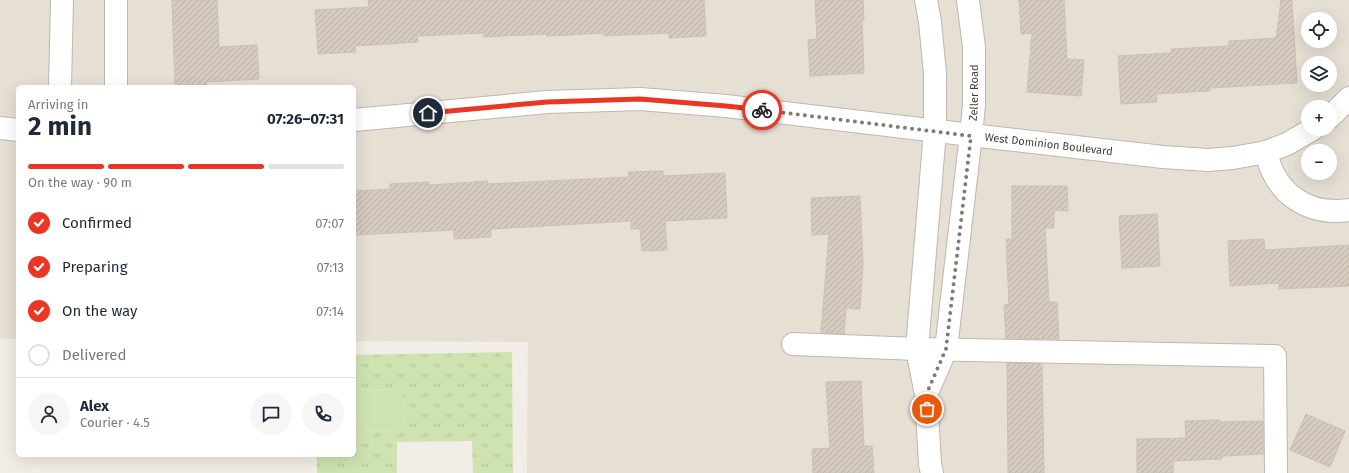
<!DOCTYPE html>
<meta charset="utf-8">
<style>
:root{--surface:#fff;--page:#f6f6f7;--text:#1f2937;--muted:#747a83;--line:#e0e1e3;--accent:#eb3623}
body{margin:0;font-family:"Fira Sans",sans-serif;background:var(--page);color:var(--text);height:100vh;display:flex;flex-direction:column;font-size:15px;white-space:nowrap}
*{box-sizing:border-box;margin:0}
p{font-size:13px;color:var(--muted)}
.icon{flex:none;width:22px;height:22px;fill:none;stroke:currentColor;stroke-width:2;stroke-linecap:round;stroke-linejoin:round}
.map{position:relative;flex:1;overflow:hidden}
.drawer{position:absolute;left:16px;top:85px;width:340px;height:372px;display:flex;flex-direction:column;background:var(--surface);border-radius:6px;box-shadow:0 4px 16px #0002}
.drawer>*{flex:none}
.buttons{position:absolute;left:1301px;top:12px;display:grid;gap:8px}
.buttons a{display:grid;place-items:center;width:36px;height:36px;border-radius:50%;background:var(--surface);box-shadow:0 4px 16px #0002;font-size:20px}
.pin{position:absolute;display:grid;place-items:center;width:34px;height:34px;color:#fff;margin:-17px;border:2px solid #fff;border-radius:50%;box-shadow:0 1px 4px #0007}
.courier{position:absolute;display:grid;place-items:center;width:40px;height:40px;margin:-20px;border:3px solid #eb3623;border-radius:50%;background:#fff;color:#222;box-shadow:0 1px 5px #0007}
.head em{font-style:normal;font-weight:700}
.head div{display:flex;flex-direction:column-reverse}
.head{display:flex;align-items:center;justify-content:space-between;height:68px;padding:0 12px}
h1{font-size:26px;font-weight:700;line-height:30px}
.bar{display:grid;grid-template-columns:repeat(4,1fr);gap:6px 4px;align-content:center;height:48px;padding:0 12px}
.bar i{height:5px;border-radius:3px;background:var(--line)}
.bar .on{background:var(--accent)}
.bar p{grid-column:span 4}
.line{display:flex;align-items:center;gap:10px;padding:0 12px;border-top:1px solid var(--line)}
.line div{flex:1}
.round{display:grid;place-items:center;flex:none;width:42px;height:42px;border-radius:21px;background:var(--page)}
ol{padding:0 12px;list-style:none}
li{display:flex;align-items:center;gap:12px;height:44px}
li p{margin-inline-start:auto}
li .icon{padding:4px;border-radius:50%;background:var(--accent);color:#fff;stroke-width:4}
li:last-child{color:var(--muted)}
li i{width:22px;height:22px;border:2px solid var(--line);border-radius:50%}
.map>svg:first-child{display:block}
.residential{fill:#e5dfd4;fill-rule:evenodd}
.grass{fill:url(#grass-tufts)}
.garden{fill:#cfe3b1}
.building{fill:url(#building-hatch);stroke:#cdc0b0}
.lines{fill:none;stroke-linecap:round;stroke-linejoin:round}
.minor-casing{stroke:#bfb7ac;stroke-width:24}
.minor{stroke:#fff;stroke-width:22}
.done{stroke:#817b74;stroke-width:4;stroke-dasharray:0 7.2}
.route{stroke:#eb3623;stroke-width:5}
.labels{text-anchor:middle;dominant-baseline:central;stroke-width:3;stroke-linejoin:round;paint-order:stroke}
.street-label{font-size:11px;fill:#443d36;stroke:#fff}
</style>
<div class="map">
<svg width="1349" height="473" viewBox="0 0 1349 473">
<defs>
<pattern id="grass-tufts" width="24" height="20" patternUnits="userSpaceOnUse"><rect width="24" height="20" fill="#cfe3b1"/><path d="M3 7l-1-3M5 7V3M7 7l1-3M15 17l-1-3M17 17v-4M19 17l1-3" fill="none" stroke="#b3c499"/></pattern>
<pattern id="building-hatch" width="6" height="6" patternUnits="userSpaceOnUse"><rect width="6" height="6" fill="#d5cbbf"/><path d="M-1 1l2-2M0 6l6-6M5 7l2-2" fill="none" stroke="#b8afa5"/></pattern>
</defs>
<rect width="100%" height="100%" fill="#f2ede6"/>
<path class="residential" d="M0 0H1349V473H527L528 342 354 341V87H18V339H0ZM1308 19H1330V41H1308ZM1308 63H1330V85H1308ZM1308 107H1330V129H1308ZM1308 151H1330V173H1308Z"/>
<path class="grass" d="M512 352 513 473H473L472 441 397 442V473H317V455H354V432L404 431 403 390 354 391V355Z"/>
<path class="garden" d="M403 390 404 431 354 432V391Z"/>
<path class="building" d="M172 0H217L219 47 257 45 259 79 206 82 207 85 175 87Z
M368 0H704L706 36 669 38V33L604 36V33L547 36 546 34 484 37V33L417 36 418 42 355 46 356 52 318 54 315 10 369 7Z
M815 0H863L864 20H862L864 73 810 76 808 40 817 39Z
M1019 0H1064L1067 59 1084 60 1081 96 1027 92 1032 33 1021 34Z
M1281 0H1292L1297 83 1210 88V91L1156 94 1157 102 1121 104 1118 56 1171 53V49L1229 46V41L1276 38Z
M663 171V176L725 173 727 218 665 221 667 250 642 251 640 229H631V221L491 229V237L454 239V230L354 235V191L390 189V184L429 182V185L488 181V184L629 177 628 172Z
M1012 186H1067L1068 211 1054 210V228H1045L1049 302H1057L1059 339 1006 338 1004 305 1009 304 1006 239H1012Z
M860 196 863 263 860 309 846 308 844 334 821 333 829 234 812 235 811 198Z
M1157 214 1160 266 1122 268 1119 216Z
M1264 239 1265 250 1349 245V286L1279 289V283L1230 286 1228 241Z
M1007 363 1042 364 1044 473H1008Z
M861 381 864 446H872L874 473H813L812 449 830 448 826 382Z
M1306 414 1345 431 1330 467 1290 450Z
M1220 420V422L1263 421V454L1222 456V459L1173 461V473H1137V439L1186 438 1185 421Z"/>
<g class="lines">
<defs>
<g id="minor">
<path d="M116 0V87"/>
<path d="M926 0 930 22 935 73V131L917 349 926 395 930 464 932 473"/>
<path d="M60 87 62 0"/>
<path d="M1330 117 1349 98"/>
<path id="s1" d="M354 120 547 102 640 99 726 106 971 135 1163 157 1208 160 1233 158 1266 152 1287 144 1313 129"/>
<path d="M0 128 18 130"/>
<path d="M1266 152C1275 193 1307 216 1349 210"/>
<path d="M793 344 917 349 1275 356 1276 473"/>
<path id="s2" d="M926 395 946 349 971 135 974 105V47L968 0"/>
</g>
</defs>
<use href="#minor" class="minor-casing"/>
<use href="#minor" class="minor"/>
</g>
<g class="lines">
<path class="done" d="M762 110 971 136 946 349 926 395 927 409"/>
<path class="route" d="M428 113 547 102 640 99 726 106 762 110"/>
</g>
<g class="labels">
<g class="street-label">
<text stroke="none"><textPath href="#s2" startOffset="308">Zeller Road</textPath></text>
<text stroke="none"><textPath href="#s1" startOffset="698">West Dominion Boulevard</textPath></text>
</g>
</g>
</svg>
<div class="buttons">
<a><svg class="icon" aria-label="locate" viewBox="0 0 24 24"><circle cx="12" cy="12" r="6"/><path d="M12 2v4M12 18v4M2 12h4M18 12h4"/></svg></a>
<a><svg class="icon" aria-label="layers" viewBox="0 0 24 24"><path d="M12 4l9 5-9 5-9-5zM3 14l9 5 9-5"/></svg></a>
<a>+</a>
<a>−</a>
</div>
<div class="pin" style="left:927px;top:409px;background:#ea580c"><svg class="icon" aria-label="bag" viewBox="0 0 24 24"><path d="M5 8h14l-1 12H6zM9 8a3 3 0 0 1 6 0"/></svg></div>
<div class="pin" style="left:428px;top:113px;background:#1f2937"><svg class="icon" aria-label="home" viewBox="0 0 24 24"><path d="M3 11l9-7 9 7M6 9v11h12V9"/></svg></div>
<div class="courier" style="left:762px;top:110px"><svg class="icon" aria-label="bike" viewBox="0 0 24 24"><circle cx="6" cy="16" r="4"/><circle cx="18" cy="16" r="4"/><path d="M6 16l4-8h5l3 8M10 8l3 8H6M13 5h3"/></svg></div>
<section class="drawer">
<div class="head"><div><h1>2 min</h1><p>Arriving in</p></div><em>07:26–07:31</em></div>
<div class="bar"><i class="on"></i><i class="on"></i><i class="on"></i><i></i><p>On the way · 90 m</p></div>
<ol>
<li><svg class="icon" aria-label="check" viewBox="0 0 24 24"><path d="M5 12l5 5 9-10"/></svg>Confirmed<p>07:07</p></li>
<li><svg class="icon" aria-label="check" viewBox="0 0 24 24"><path d="M5 12l5 5 9-10"/></svg>Preparing<p>07:13</p></li>
<li><svg class="icon" aria-label="check" viewBox="0 0 24 24"><path d="M5 12l5 5 9-10"/></svg>On the way<p>07:14</p></li>
<li><i></i>Delivered</li>
</ol>
<div class="line" style="height:72px"><a class="round"><svg class="icon" aria-label="person" viewBox="0 0 24 24"><circle cx="12" cy="8" r="4"/><path d="M4 21q1-7 8-7t8 7"/></svg></a><div><b>Alex</b><p>Courier · 4.5</p></div><a class="round"><svg class="icon" aria-label="chat" viewBox="0 0 24 24"><path d="M4 5h16v11H9l-5 4z"/></svg></a><a class="round"><svg class="icon" aria-label="phone" viewBox="0 0 24 24"><path d="M5 4h4l2 5-3 2q2 4 5 5l2-3 5 2v4C11 20 4 13 5 4z"/></svg></a></div>
</section>
</div>
